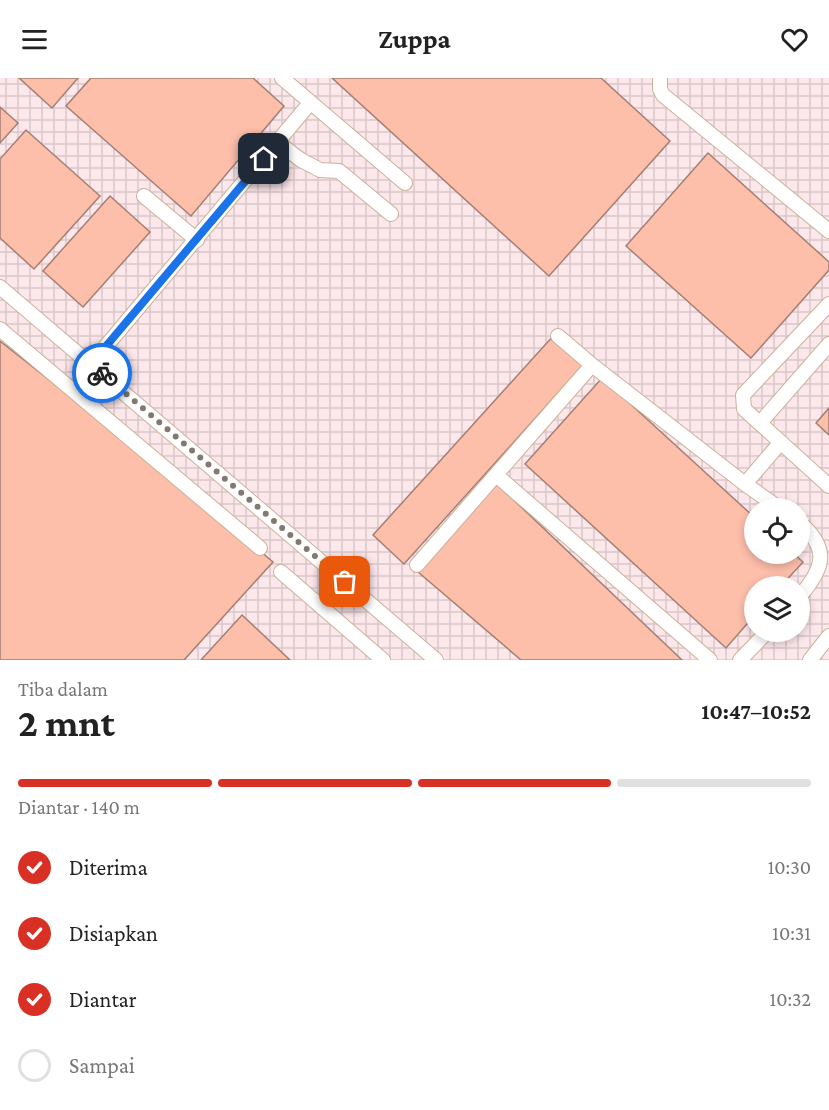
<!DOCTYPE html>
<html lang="id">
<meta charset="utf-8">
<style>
:root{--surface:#fff;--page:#f6f6f6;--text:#222;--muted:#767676;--line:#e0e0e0;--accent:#d93025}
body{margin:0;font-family:"Crimson Pro",serif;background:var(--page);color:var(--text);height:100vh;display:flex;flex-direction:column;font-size:22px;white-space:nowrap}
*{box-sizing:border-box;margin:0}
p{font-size:20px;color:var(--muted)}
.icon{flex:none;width:33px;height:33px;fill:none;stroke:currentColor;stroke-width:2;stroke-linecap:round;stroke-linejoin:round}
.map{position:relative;height:582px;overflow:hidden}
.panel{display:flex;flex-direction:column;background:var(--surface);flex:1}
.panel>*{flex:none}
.fabs{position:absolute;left:744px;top:420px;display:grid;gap:12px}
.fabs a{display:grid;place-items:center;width:66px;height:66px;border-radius:50%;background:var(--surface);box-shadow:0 3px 9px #0003;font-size:30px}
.pin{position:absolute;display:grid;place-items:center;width:51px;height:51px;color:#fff;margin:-26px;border-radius:12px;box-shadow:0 3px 9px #0006}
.courier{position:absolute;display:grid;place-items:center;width:60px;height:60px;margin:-30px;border:4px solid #1a73e8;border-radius:50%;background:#fff;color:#222;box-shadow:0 2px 8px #0007}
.summary em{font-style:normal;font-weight:700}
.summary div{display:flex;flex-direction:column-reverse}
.summary{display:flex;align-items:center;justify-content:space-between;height:102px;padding:0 18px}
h1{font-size:39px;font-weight:700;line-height:45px}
.bar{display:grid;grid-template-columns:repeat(4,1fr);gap:9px 6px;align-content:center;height:72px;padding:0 18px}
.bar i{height:8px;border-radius:4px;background:var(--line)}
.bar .on{background:var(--accent)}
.bar p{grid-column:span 4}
ol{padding:0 18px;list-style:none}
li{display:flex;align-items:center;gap:18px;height:66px}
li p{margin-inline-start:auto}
li .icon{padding:6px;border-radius:50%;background:var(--accent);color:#fff;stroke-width:4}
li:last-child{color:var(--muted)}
li i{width:33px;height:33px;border:3px solid var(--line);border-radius:50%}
header{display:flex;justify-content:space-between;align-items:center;height:78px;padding:0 18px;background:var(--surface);font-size:27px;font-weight:700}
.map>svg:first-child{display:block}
.industrial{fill:url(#industrial-grid);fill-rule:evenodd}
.building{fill:#fdbeaa;stroke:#a37f74;stroke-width:1.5}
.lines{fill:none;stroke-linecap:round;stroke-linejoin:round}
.minor-casing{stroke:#ccb197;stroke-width:16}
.minor{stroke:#fff;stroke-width:14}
.done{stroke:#827971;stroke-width:6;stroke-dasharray:0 10.8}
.route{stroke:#1a73e8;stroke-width:8}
</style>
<header><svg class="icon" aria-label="menu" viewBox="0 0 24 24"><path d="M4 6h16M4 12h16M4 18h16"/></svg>Zuppa<svg class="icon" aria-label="heart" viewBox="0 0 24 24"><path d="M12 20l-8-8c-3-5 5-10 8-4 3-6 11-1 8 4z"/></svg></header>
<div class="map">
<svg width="829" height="582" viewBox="0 0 829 582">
<defs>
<pattern id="industrial-grid" width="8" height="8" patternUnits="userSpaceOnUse" patternTransform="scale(1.5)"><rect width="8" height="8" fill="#fce7eb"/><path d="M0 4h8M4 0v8" fill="none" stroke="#d9c7ca"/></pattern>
</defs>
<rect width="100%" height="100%" fill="#fcf6f1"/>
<path class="industrial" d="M0 0H829V582H0ZM754 430H800V476H754ZM754 508H800V554H754Z"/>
<path class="building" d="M19 0H78L52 30Z
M91 0H253L284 28 191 138 66 28Z
M332 0H601L670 63 549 198Z
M0 29 18 45 0 65Z
M26 52 100 118 34 191 0 160V81Z
M708 75 829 184V192L751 280 626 168Z
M110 118 150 154 83 229 43 193Z
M554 257 585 285 404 486 373 457Z
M0 263 185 409 273 484 184 582H0Z
M602 300 754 439V476H794L803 484 781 508H754V538L726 570 525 386Z
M829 330V357L816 345Z
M497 406 682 582H521L418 494Z
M242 537 290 582H201Z"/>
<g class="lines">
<defs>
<path id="minor" d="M282 0 405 105
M660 0V11L663 17 829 153
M277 64 301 82 320 92 339 93 391 136
M144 118 197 162
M0 209 436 582
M829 226 743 317 744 331 829 408
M0 251 260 470
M558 258 592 287 745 406 781 364
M91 286 310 25
M760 345 829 266
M496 397 710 582
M745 406 779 430
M800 445C829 470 825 489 800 518
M417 487 592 287
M281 494 383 582
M740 582 767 554
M810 582 829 558"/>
</defs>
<use href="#minor" class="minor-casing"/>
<use href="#minor" class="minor"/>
</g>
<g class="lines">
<path class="done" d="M102 295 345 504"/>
<path class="route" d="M102 295 91 286 264 81"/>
</g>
</svg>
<div class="fabs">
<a><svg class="icon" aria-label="locate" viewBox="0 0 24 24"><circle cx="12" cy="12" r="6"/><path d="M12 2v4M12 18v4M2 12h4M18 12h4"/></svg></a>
<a><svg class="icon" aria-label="layers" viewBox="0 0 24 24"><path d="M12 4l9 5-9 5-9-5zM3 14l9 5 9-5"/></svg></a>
</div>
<div class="pin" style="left:345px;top:504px;background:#ea580c"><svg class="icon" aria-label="bag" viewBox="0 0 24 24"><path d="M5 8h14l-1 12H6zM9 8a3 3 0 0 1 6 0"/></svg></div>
<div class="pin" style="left:264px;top:81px;background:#1f2937"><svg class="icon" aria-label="home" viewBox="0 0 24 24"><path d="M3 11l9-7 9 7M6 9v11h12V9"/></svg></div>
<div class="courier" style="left:102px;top:295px"><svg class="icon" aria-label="bike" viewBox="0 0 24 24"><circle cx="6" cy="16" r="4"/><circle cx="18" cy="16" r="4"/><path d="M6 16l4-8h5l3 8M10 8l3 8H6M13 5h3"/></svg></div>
</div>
<section class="panel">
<div class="summary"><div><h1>2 mnt</h1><p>Tiba dalam</p></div><em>10:47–10:52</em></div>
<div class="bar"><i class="on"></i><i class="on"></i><i class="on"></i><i></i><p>Diantar · 140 m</p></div>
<ol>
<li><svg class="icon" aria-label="check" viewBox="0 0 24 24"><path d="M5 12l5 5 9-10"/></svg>Diterima<p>10:30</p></li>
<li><svg class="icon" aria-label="check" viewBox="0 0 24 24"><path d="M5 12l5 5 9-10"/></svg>Disiapkan<p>10:31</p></li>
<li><svg class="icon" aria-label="check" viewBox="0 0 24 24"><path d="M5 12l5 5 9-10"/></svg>Diantar<p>10:32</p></li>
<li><i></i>Sampai</li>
</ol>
</section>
